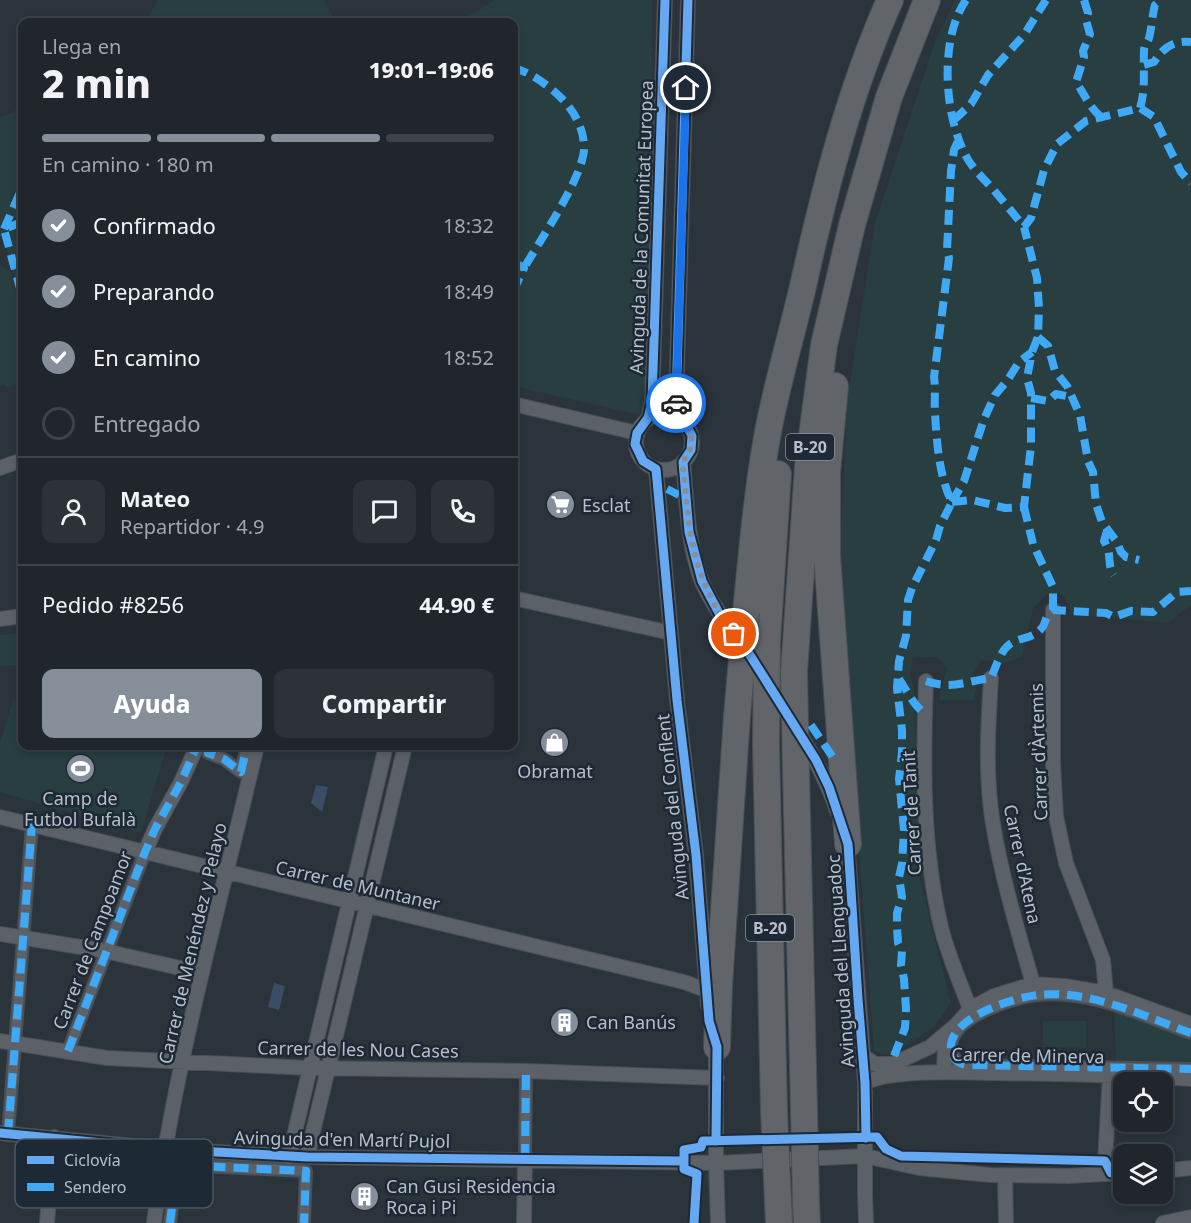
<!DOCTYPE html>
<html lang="es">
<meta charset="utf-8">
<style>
:root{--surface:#20262c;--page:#2d3238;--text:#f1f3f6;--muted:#a2a5a9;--line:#3d4348;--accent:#858e99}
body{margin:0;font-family:"Noto Sans",sans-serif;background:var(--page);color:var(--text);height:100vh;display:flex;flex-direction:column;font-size:22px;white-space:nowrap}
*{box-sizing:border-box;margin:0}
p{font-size:20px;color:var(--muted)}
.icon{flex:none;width:33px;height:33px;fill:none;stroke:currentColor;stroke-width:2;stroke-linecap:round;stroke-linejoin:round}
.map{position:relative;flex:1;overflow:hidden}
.panel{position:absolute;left:18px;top:18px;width:500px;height:732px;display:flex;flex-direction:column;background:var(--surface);border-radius:12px;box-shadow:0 3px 9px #0003,0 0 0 2px var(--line)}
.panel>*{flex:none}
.controls{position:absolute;left:1113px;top:1072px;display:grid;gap:12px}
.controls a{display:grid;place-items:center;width:60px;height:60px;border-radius:12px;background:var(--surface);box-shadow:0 3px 9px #0003,0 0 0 2px var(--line);font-size:30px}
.pin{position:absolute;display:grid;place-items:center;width:51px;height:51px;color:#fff;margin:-26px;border:3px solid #fff;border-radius:50%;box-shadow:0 2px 6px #0007}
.courier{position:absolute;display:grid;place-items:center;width:60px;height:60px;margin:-30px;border:4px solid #1a73e8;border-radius:50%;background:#fff;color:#222;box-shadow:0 2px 8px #0007}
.headline em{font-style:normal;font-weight:800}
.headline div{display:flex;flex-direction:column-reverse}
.headline{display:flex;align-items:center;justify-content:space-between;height:102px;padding:0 24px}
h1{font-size:39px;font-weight:800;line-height:45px}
.bar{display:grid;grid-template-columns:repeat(4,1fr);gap:9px 6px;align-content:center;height:72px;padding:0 24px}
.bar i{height:8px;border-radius:4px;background:var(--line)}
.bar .on{background:var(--accent)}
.bar p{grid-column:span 4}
.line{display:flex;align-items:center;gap:15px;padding:0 24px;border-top:2px solid var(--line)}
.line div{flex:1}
.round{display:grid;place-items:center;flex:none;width:63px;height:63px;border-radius:12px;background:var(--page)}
ol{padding:0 24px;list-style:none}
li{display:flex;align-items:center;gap:18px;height:66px}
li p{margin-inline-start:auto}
li .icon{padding:6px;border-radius:50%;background:var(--accent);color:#fff;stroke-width:4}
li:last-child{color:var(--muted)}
li i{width:33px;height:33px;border:3px solid var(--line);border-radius:50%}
.button{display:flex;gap:12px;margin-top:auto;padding:12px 24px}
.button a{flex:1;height:69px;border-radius:12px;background:var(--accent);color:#fff;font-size:24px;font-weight:800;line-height:69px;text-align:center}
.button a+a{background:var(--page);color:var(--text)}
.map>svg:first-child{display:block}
.green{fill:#283e41}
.water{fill:#394e66}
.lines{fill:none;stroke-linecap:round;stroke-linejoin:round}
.pedestrian-casing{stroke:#494f55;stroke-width:14}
.minor-casing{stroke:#494f55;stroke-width:16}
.motorway-casing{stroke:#484f56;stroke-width:28}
.pedestrian{stroke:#5c6168;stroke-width:10}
.minor{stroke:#5c6168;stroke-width:14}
.motorway{stroke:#616468;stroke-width:26}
.motorway-bridge-casing{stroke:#484f56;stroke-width:28;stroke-linecap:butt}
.motorway-bridge{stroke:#616468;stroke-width:26}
.quiet{stroke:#3fa9f5;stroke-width:8;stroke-dasharray:15 8;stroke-linecap:butt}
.cycleway-casing{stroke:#1e2936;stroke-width:13}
.cycleway{stroke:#66a8f1;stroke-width:9}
.done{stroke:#858e99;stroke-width:6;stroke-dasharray:0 10.8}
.route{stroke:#1a73e8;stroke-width:8}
.labels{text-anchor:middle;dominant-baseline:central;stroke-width:5;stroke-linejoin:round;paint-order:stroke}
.shield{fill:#1e2936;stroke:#88929e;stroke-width:1.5}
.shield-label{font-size:16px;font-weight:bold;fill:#b6bfcb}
.street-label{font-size:18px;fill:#b6bfcb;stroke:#1e2936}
.poi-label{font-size:18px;fill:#b6bfcb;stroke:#1e2936;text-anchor:start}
.key{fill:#1e2936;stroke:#4c5663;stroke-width:1.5}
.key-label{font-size:16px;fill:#b6bfcb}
</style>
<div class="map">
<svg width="1191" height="1223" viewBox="0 0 1191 1223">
<rect width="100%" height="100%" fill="#2b333b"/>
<path class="green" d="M158 0H325L335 22H145Z
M494 0H652L653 120 644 404 639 415 513 386V22H451L476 12Z
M955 0H1191V605L1168 623 1070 614V607L1062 594H1047L1033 609 1022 657 1006 663 982 660 973 674 977 684 974 700H940V693L947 669 937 657 913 658 910 675 914 689 920 880 951 1003 935 1026 905 1047 885 1055 874 1051 839 580 847 401 875 223 935 41Z
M22 108V307L5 243 0 237V117Z
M0 265 11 272 22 320V381L9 388 2 384 0 388Z
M22 632V664L0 667V635Z
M13 700 22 703V746H167L141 833 0 792V743Z
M1114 1009 1191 1036V1067L1116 1066Z
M1043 1021H1087L1086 1048 1043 1047Z"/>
<path class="water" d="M316 785 328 787 322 812 311 803Z
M274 983 285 986 279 1010 268 1007Z"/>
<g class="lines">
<defs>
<path id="pedestrian" d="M211 746 208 753 224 759 241 772 247 746
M1191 1033C1143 1016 1090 989 1037 995 1013 998 946 1018 951 1051 953 1059 959 1064 967 1065L1191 1069
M68 1051 145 852
M8 1134 32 824
M525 1159 526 1071
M170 1223 177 1165 306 1171 304 1223"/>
<path id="minor" d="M513 404 637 433
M636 442a28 28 0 1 1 56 0a28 28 0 1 1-56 0Z
M674 415 676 403 688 0
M648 418 652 402 665 0
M683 462C687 502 687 544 702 582 712 605 727 625 742 644
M0 468 22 460
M656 469 677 700 696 855 708 1005
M513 598 671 633
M1053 610V763L1056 816 1066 863 1103 960 1106 993
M0 619 22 616
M991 678C988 726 985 776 993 824 1002 879 1018 931 1033 984
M926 681C923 763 922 846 941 927 948 955 960 982 970 1009
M769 686C795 726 822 765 837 811
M0 817 684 982 706 990
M847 840 865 1083V1194L866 1223
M145 852 155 829 181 782 197 746
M0 934 105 951 202 973
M0 1041 107 1058 309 1068 526 1071 717 1078
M716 1044V1163L718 1223
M863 1056 875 1064H893L930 1047 957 1024 970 1009 994 996 1033 984 1064 986 1106 993 1191 1024
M944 1072 945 1047 953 1031
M1110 1075 1105 1161 1111 1173
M865 1083C889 1069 963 1072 993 1073 1059 1074 1125 1075 1191 1079
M0 1133 164 1149 307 1157 716 1163 865 1156 919 1168 990 1175 1069 1176 1124 1173
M289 1157 386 746
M307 1157 405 746
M1162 1171 1191 1168
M1005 1175 1006 1223
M47 1223 54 1137
M154 1223C175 1061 220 904 257 746
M524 1223 525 1159
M1163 1223 1191 1217"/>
<path id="motorway" d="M835 386 827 473V555L848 844
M746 612C752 552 757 491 768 432 777 383 792 334 803 286 825 188 849 92 890 0
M767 642 778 474
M794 672 808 466 824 345 852 225 889 97 927 0
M766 745 774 1111
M796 772 804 1110
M717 1047 719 985 737 716
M778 1203 779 1223
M806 1203 807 1223"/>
</defs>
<use href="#pedestrian" class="pedestrian-casing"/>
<use href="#minor" class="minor-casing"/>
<use href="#motorway" class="motorway-casing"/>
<use href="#pedestrian" class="pedestrian"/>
<use href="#minor" class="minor"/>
<use href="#motorway" class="motorway"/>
<defs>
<path id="motorway-bridge" d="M794 672 796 772
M737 716 746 612
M766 745 767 642
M804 1110 806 1203
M774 1111 778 1203"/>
</defs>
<use href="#motorway-bridge" class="motorway-bridge-casing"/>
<use href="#motorway-bridge" class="motorway-bridge"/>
<path class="quiet" d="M966 0C939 39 944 115 966 156 972 168 983 178 992 188 1003 201 1014 214 1024 227L1031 218 1044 170 1057 144 1086 121 1140 108 1154 117 1181 172 1191 183
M1084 0 1088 13 1086 20 1090 34 1083 51 1084 57 1076 82C1085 95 1089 107 1101 117
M1144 65 1154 62C1163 48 1173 40 1191 42
M513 68C530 72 543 82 556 93 571 106 583 125 584 145 587 172 539 242 524 268
M1140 108C1146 89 1143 71 1144 51 1144 45 1147 43 1149 38 1152 28 1152 15 1155 5L1161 0
M954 120 971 104 988 75 1024 35 1046 0
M22 222 4 229 22 296
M4 229 22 188
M513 262 524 268 513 292
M1038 337 1048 346 1055 371 1067 386 1080 415 1088 461 1093 472 1096 504 1102 522 1117 542 1121 552 1126 557 1139 560
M1031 398 1048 401 1056 394 1072 397
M667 489 679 495
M952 502 972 500 1005 508 1024 507 1031 446V393L1027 378 1032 352 1038 337 1039 308 1037 278 1024 227
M952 502 964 481 984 419 995 395 1007 381 1019 362 1032 352
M1024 507 1033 544 1053 587V610
M1107 531 1104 541C1113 554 1106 564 1114 575
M899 679C906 689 915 708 925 713
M926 681C952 690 966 681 991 678 996 667 1000 651 1010 644 1020 637 1032 639 1041 629 1048 622 1042 619 1053 610L1106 613 1114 617 1131 611 1153 612 1177 592 1191 591
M811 725 836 762
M211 746 208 753 224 759 241 772 247 746
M1191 1033C1143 1016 1090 989 1037 995 1013 998 946 1018 951 1051 953 1059 959 1064 967 1065L1191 1069
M68 1051 145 852 155 829 181 782 197 746
M894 1056 905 1028 906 1009 904 979 901 965 902 951 898 943 897 927V913L902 897 899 877 902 864 904 830 899 779 902 753V730L897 688 899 661 906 636 908 600 912 588 936 540 940 526 952 502C939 477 937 443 935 414 934 402 936 389 934 377L949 258 947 250 951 171 954 150 959 139
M8 1134 32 824
M525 1159 526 1071
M170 1223 177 1165 306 1171 304 1223"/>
<defs>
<path id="cycleway" d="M665 0 652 402 648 418 637 433 635 444 643 461 656 469 677 700 696 855 709 1021 717 1047 716 1141
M688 0 676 403 674 415 684 421 692 436 691 450 683 462 689 532 702 581 721 617 748 652 816 760 829 787 848 844 858 999 865 1083 866 1138
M0 1133 164 1149 307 1157 684 1161
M694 1223 697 1174 684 1169V1150L701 1147 703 1141 877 1137 886 1149 901 1156 1105 1161 1111 1173H1124"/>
</defs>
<use href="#cycleway" class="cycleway-casing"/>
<use href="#cycleway" class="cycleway"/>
</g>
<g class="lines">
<path class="done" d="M676 403 674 415C682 419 689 425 691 435 695 450 684 455 683 465 683 475 686 487 686 497 691 551 701 591 734 634"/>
<path class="route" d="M676 403 686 88"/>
</g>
<defs>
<symbol id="supermarket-disc" viewBox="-11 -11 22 22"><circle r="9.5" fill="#858e99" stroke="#1e2936"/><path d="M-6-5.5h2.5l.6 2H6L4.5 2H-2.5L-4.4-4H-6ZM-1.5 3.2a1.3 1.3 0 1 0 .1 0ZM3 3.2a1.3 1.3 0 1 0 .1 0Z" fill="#fff"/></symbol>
<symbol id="shop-disc" viewBox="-11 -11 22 22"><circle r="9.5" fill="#858e99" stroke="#1e2936"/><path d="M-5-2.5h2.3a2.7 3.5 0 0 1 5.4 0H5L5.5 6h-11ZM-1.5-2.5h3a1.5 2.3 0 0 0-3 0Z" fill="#fff"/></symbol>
<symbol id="stadium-disc" viewBox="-11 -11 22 22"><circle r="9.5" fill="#858e99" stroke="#1e2936"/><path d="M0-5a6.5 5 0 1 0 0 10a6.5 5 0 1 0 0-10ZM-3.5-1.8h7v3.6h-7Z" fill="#fff"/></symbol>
<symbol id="building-disc" viewBox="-11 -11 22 22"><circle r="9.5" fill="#858e99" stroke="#1e2936"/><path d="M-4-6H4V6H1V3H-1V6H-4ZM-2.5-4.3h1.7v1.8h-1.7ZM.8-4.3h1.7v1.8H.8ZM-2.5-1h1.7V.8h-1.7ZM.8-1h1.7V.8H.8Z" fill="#fff"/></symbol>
</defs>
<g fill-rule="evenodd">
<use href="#supermarket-disc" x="544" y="488" width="33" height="33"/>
<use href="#shop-disc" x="538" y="726" width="33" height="33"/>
<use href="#stadium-disc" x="64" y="752" width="33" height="33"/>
<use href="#building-disc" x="548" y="1006" width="33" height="33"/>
<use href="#building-disc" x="348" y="1180" width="33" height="33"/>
</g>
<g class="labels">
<g class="shield">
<rect x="786" y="434" width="48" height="26" rx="4.5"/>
<rect x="746" y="915" width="48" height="26" rx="4.5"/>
</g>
<g class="shield-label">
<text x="810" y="447">B-20</text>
<text x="770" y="928">B-20</text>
</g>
<g class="street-label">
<text transform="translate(641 227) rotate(-88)">Avinguda de la Comunitat Europea</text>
<text transform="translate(1038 752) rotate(-92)">Carrer d'Àrtemis</text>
<text transform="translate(672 807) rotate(-96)">Avinguda del Conflent</text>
<text transform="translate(911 813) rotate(-93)">Carrer de Tanit</text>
<text transform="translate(1023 864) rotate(78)">Carrer d'Atena</text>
<text transform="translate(358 885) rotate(13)">Carrer de Muntaner</text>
<text transform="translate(92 940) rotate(-69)">Carrer de Campoamor</text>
<text transform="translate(192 943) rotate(-77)">Carrer de Menéndez y Pelayo</text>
<text transform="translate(840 961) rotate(-94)">Avinguda del Llenguadoc</text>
<text transform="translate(358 1049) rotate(1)">Carrer de les Nou Cases</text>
<text transform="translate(1028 1055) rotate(1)">Carrer de Minerva</text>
<text transform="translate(342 1139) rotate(1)">Avinguda d'en Martí Pujol</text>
</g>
<g class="poi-label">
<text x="582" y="505">Esclat</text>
<text x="555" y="771" text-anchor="middle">Obramat</text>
<text x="80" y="798" text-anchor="middle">Camp de<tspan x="80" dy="21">Futbol Bufalà</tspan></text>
<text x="586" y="1022">Can Banús</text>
<text x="386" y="1186">Can Gusi Residencia<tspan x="386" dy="21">Roca i Pi</tspan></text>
</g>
</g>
<rect x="15" y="1139" width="198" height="69" rx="9" class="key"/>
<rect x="27" y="1156" width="27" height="8" fill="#66a8f1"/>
<rect x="27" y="1183" width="27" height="8" fill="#3fa9f5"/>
<g class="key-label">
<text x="64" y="1166">Ciclovía</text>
<text x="64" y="1193">Sendero</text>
</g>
</svg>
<div class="controls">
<a><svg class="icon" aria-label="locate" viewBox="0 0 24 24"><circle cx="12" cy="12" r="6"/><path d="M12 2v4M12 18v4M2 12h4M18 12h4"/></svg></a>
<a><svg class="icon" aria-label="layers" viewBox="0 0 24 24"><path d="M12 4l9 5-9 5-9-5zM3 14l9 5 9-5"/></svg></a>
</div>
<div class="pin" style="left:734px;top:634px;background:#ea580c"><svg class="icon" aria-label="bag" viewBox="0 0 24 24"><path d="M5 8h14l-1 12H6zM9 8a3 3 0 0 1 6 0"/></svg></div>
<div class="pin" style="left:686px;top:88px;background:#1f2937"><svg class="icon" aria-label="home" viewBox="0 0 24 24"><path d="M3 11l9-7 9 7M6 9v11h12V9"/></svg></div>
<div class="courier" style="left:676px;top:403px"><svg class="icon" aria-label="car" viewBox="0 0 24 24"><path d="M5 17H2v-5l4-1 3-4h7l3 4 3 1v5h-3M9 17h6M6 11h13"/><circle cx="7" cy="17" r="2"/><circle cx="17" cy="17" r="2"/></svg></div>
<section class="panel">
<div class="headline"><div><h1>2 min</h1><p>Llega en</p></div><em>19:01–19:06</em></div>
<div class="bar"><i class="on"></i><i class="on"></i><i class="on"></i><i></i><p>En camino · 180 m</p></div>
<ol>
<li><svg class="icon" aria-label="check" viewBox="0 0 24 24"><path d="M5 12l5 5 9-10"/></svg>Confirmado<p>18:32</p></li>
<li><svg class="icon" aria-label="check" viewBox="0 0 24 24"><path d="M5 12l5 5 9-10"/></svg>Preparando<p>18:49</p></li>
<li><svg class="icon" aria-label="check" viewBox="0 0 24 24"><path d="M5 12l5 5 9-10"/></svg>En camino<p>18:52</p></li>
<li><i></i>Entregado</li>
</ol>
<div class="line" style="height:108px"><a class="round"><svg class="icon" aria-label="person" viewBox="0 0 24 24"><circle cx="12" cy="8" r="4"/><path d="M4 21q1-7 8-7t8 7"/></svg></a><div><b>Mateo</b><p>Repartidor · 4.9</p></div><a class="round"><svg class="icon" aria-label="chat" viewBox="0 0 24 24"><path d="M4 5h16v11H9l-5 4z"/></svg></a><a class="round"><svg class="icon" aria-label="phone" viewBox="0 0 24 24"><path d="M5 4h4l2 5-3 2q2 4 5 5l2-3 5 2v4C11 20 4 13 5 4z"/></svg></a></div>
<div class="line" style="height:78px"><div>Pedido #8256</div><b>44.90 €</b></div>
<div class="button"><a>Ayuda</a><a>Compartir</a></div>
</section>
</div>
